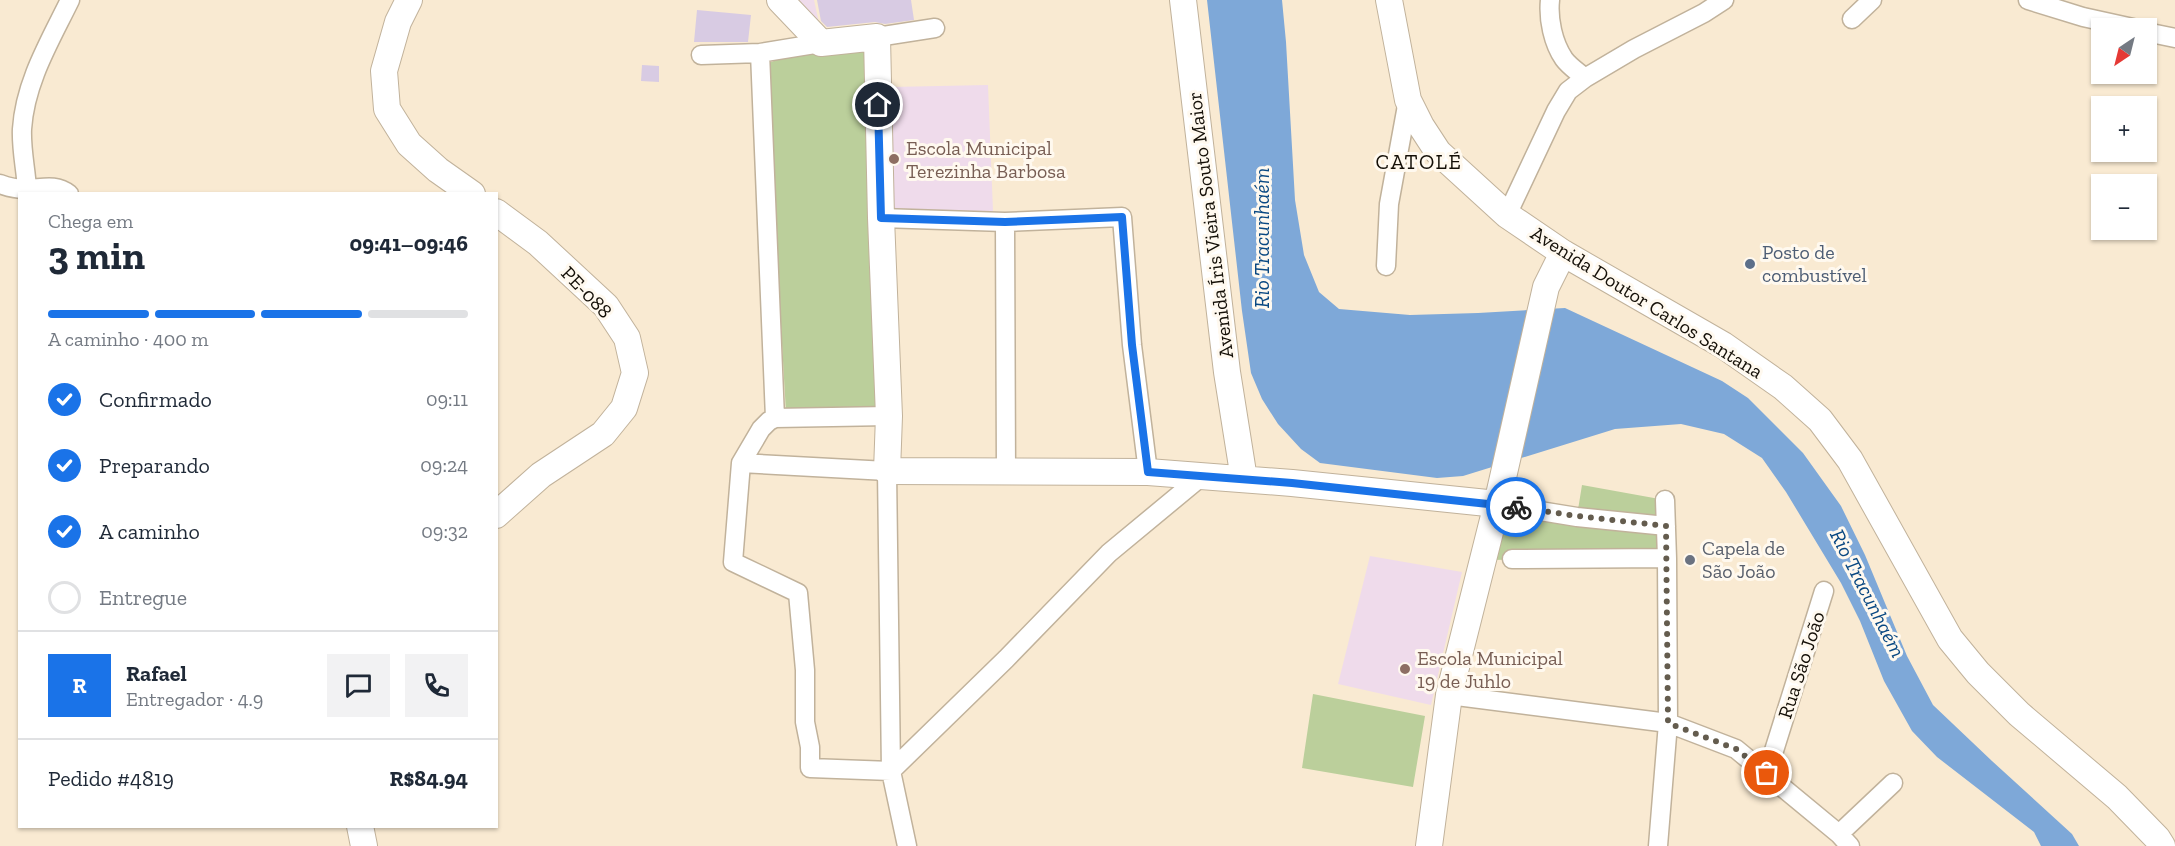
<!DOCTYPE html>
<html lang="pt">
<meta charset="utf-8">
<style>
:root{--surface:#fff;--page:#f2f2f3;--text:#1f2937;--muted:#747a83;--line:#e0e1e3;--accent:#1a73e8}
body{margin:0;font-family:"Zilla Slab",serif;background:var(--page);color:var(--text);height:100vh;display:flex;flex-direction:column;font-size:22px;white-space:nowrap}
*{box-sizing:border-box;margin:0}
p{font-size:20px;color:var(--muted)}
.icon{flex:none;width:33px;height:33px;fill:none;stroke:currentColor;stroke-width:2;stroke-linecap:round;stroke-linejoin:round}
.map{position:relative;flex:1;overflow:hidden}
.panel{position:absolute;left:18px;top:192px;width:480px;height:636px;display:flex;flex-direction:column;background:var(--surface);border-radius:0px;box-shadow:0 2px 4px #0004}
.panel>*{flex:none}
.needle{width:39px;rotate:215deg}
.buttons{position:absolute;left:2091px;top:18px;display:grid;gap:12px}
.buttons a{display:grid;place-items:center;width:66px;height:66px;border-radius:0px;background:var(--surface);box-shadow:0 2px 4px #0004;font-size:30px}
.pin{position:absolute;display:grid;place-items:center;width:51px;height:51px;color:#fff;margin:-26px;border:3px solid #fff;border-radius:50%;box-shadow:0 2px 6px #0007}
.courier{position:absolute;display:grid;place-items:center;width:60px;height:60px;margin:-30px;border:4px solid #1a73e8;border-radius:50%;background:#fff;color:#222;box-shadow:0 2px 8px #0007}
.summary em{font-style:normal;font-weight:700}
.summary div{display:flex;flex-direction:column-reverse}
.summary{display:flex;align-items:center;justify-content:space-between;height:102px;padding:0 30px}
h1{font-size:39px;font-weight:700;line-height:45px}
.bar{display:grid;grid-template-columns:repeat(4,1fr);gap:9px 6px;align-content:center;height:72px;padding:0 30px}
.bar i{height:8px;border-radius:4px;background:var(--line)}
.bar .selected{background:var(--accent)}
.bar p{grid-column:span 4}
.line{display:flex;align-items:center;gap:15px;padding:0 30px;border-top:2px solid var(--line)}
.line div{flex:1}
.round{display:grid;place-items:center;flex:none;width:63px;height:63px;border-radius:0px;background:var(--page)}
ol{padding:0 30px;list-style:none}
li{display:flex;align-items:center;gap:18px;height:66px}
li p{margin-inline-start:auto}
li .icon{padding:6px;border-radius:50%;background:var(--accent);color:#fff;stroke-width:4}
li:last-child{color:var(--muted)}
li i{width:33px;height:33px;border:3px solid var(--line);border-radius:50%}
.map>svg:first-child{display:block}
.education{fill:#efdbeb}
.green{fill:#bbcf9b}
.water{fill:#7ea8d8}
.building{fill:#d8cbe3}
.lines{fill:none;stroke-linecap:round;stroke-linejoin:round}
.street-casing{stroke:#c1b29b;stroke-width:21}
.secondary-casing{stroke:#c1b29b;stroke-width:28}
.street{stroke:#fff;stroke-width:18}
.secondary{stroke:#fff;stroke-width:26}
.done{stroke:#645c4e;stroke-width:6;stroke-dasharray:0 10.8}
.route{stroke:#1a73e8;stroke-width:8}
.education-dot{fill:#8d6e63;stroke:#fff9ef;stroke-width:2}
.service-dot{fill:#5c6f8a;stroke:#fff9ef;stroke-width:2}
.worship-dot{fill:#6b7280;stroke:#fff9ef;stroke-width:2}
.labels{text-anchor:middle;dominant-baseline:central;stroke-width:6;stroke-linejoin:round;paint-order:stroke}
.education-label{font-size:20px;fill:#785e54;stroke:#fff9ef;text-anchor:start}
.street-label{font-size:20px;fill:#140f07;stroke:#fff9ef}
.service-label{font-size:20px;fill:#4e5e75;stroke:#fff9ef;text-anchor:start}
.worship-label{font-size:20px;fill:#5b616d;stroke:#fff9ef;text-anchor:start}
.neighbourhood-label{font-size:21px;letter-spacing:1.5px;fill:#140f07;stroke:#fff9ef}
.water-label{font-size:21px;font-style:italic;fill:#094882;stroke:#fff9ef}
</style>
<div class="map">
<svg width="2175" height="846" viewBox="0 0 2175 846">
<rect width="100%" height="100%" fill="#f9ead2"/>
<path class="education" d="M793 0H814L819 23Z
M988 85 993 211 893 213 890 87Z
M1370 556 1462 572 1431 705 1338 684Z"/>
<path class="green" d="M877 37 889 416 786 413 766 64 821 43Z
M1582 485 1665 500 1667 558 1486 560 1499 504 1577 516Z
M1313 694 1425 716 1413 787 1302 768Z"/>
<path class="water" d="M1207 0H1282L1286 42 1295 200 1304 255 1319 292 1339 309 1410 315 1478 313 1565 308 1722 381 1748 398 1803 453 1841 506 1865 555 1907 656 1933 705 1992 761 2072 834 2079 846H2041L2034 832 1937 757 1912 731 1884 681 1860 621 1841 583 1786 492 1762 458 1724 434 1681 424 1615 429 1463 476 1437 478 1320 463 1301 449 1278 424 1262 399 1251 373 1242 311Z"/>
<path class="building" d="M817 0H911L914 20 885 24 875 22 827 27 821 21Z
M697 10 751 15 748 42H694Z
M642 65 659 66V82L641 81Z"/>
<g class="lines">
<defs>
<path id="street" d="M1550 0C1548 19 1553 43 1564 59 1569 66 1578 72 1585 78
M2028 0 2083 17 2133 28
M1852 19 1872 0
M2146 32 2175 38
M877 37 935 28
M760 53 775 418
M701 55 760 53 821 43
M0 184C8 187 16 189 25 189 41 189 55 183 69 194
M27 189C26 170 21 149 22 129 25 82 50 41 70 0
M1507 215 1556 111 1568 91 1585 78 1634 49 1704 13 1724 0
M881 218 1005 222 1122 217 1132 345 1148 472
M1005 222 1006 472
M1386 266 1389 204 1408 100
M889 416 775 418 769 421 761 429 741 463 733 562 798 593 805 670V722L810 747V768L891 771 1006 659 1109 553 1202 476
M741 463 887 471 891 771 907 846
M1497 504 1577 517 1666 526
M1512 559 1667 558
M1449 695 1668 723 1736 749 1839 834 1850 846
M1767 773 1824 591
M1839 834 1893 783
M1658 846 1668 723 1667 558 1665 500"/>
<path id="secondary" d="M409 0 398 22 384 71 387 109 409 144 438 170 472 194
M780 0 821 43 877 37 881 218 889 416 887 471 1148 472 1292 483 1497 504
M1183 0 1227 372 1244 479
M1389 0 1408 100 1421 126 1438 152 1507 215 1563 253 1723 345 1783 387 1820 420 1850 460 1950 639 1978 673 2019 714 2117 797 2157 838 2162 846
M496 212 538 243 606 306 627 338 635 373 624 408 603 434 541 475 496 515
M360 826 364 846
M1429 846 1449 695 1497 504 1546 287 1563 253"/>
</defs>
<use href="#street" class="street-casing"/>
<use href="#secondary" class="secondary-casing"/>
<use href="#street" class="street"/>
<use href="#secondary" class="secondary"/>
</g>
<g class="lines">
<path class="done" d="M1516 507 1577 516 1666 526 1668 723 1736 749 1767 773"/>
<path class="route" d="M878 105 881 218 1005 222 1122 217 1132 345 1148 472 1292 483 1516 507"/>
</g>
<g class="education-dot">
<circle cx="894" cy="159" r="6"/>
<circle cx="1405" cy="669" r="6"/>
</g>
<circle class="service-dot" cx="1750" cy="264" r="6"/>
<circle class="worship-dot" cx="1690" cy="560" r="6"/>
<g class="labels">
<g class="education-label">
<text x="906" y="148">Escola Municipal<tspan x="906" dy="23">Terezinha Barbosa</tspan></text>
<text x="1417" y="658">Escola Municipal<tspan x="1417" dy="23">19 de Juhlo</tspan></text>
</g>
<g class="street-label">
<text transform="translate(1210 225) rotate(-97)">Avenida Íris Vieira Souto Maior</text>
<text transform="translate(587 292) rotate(46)">PE-088</text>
<text transform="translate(1647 302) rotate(32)">Avenida Doutor Carlos Santana</text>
<text transform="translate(1801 665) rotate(-72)">Rua São João</text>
</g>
<g class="service-label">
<text x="1762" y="252">Posto de<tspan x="1762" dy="23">combustível</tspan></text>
</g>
<g class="worship-label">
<text x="1702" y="548">Capela de<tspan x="1702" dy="23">São João</tspan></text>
</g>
<g class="neighbourhood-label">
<text x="1419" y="161">CATOLÉ</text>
</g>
<g class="water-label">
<text transform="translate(1261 238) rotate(-90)">Rio Tracunhaém</text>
<text transform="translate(1868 593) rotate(63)">Rio Tracunhaém</text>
</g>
</g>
</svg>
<div class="buttons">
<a><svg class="needle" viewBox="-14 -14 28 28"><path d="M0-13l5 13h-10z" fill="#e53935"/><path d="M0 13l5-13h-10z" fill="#747a83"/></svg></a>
<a>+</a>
<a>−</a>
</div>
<div class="pin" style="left:1767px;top:773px;background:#ea580c"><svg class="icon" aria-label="bag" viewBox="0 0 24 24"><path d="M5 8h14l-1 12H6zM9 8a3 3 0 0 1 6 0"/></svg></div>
<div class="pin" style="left:878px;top:105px;background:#1f2937"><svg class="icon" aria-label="home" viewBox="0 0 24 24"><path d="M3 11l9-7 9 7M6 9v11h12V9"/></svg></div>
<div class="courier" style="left:1516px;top:507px"><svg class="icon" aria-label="bike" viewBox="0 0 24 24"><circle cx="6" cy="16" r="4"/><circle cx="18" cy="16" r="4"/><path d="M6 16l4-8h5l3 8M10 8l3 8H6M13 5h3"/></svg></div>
<section class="panel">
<div class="summary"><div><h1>3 min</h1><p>Chega em</p></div><em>09:41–09:46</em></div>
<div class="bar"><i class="selected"></i><i class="selected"></i><i class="selected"></i><i></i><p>A caminho · 400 m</p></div>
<ol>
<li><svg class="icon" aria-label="check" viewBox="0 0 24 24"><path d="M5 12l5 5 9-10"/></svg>Confirmado<p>09:11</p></li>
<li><svg class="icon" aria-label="check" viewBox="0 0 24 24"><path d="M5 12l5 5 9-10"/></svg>Preparando<p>09:24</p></li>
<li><svg class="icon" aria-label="check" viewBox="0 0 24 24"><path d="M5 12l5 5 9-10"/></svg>A caminho<p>09:32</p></li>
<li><i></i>Entregue</li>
</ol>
<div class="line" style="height:108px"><b class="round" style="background:var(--accent);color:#fff">R</b><div><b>Rafael</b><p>Entregador · 4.9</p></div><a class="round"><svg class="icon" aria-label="chat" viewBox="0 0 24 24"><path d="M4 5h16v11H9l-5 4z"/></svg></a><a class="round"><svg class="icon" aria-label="phone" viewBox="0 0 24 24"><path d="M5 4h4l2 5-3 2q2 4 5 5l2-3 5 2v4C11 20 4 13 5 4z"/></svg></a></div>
<div class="line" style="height:78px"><div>Pedido #4819</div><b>R$84.94</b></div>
</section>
</div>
